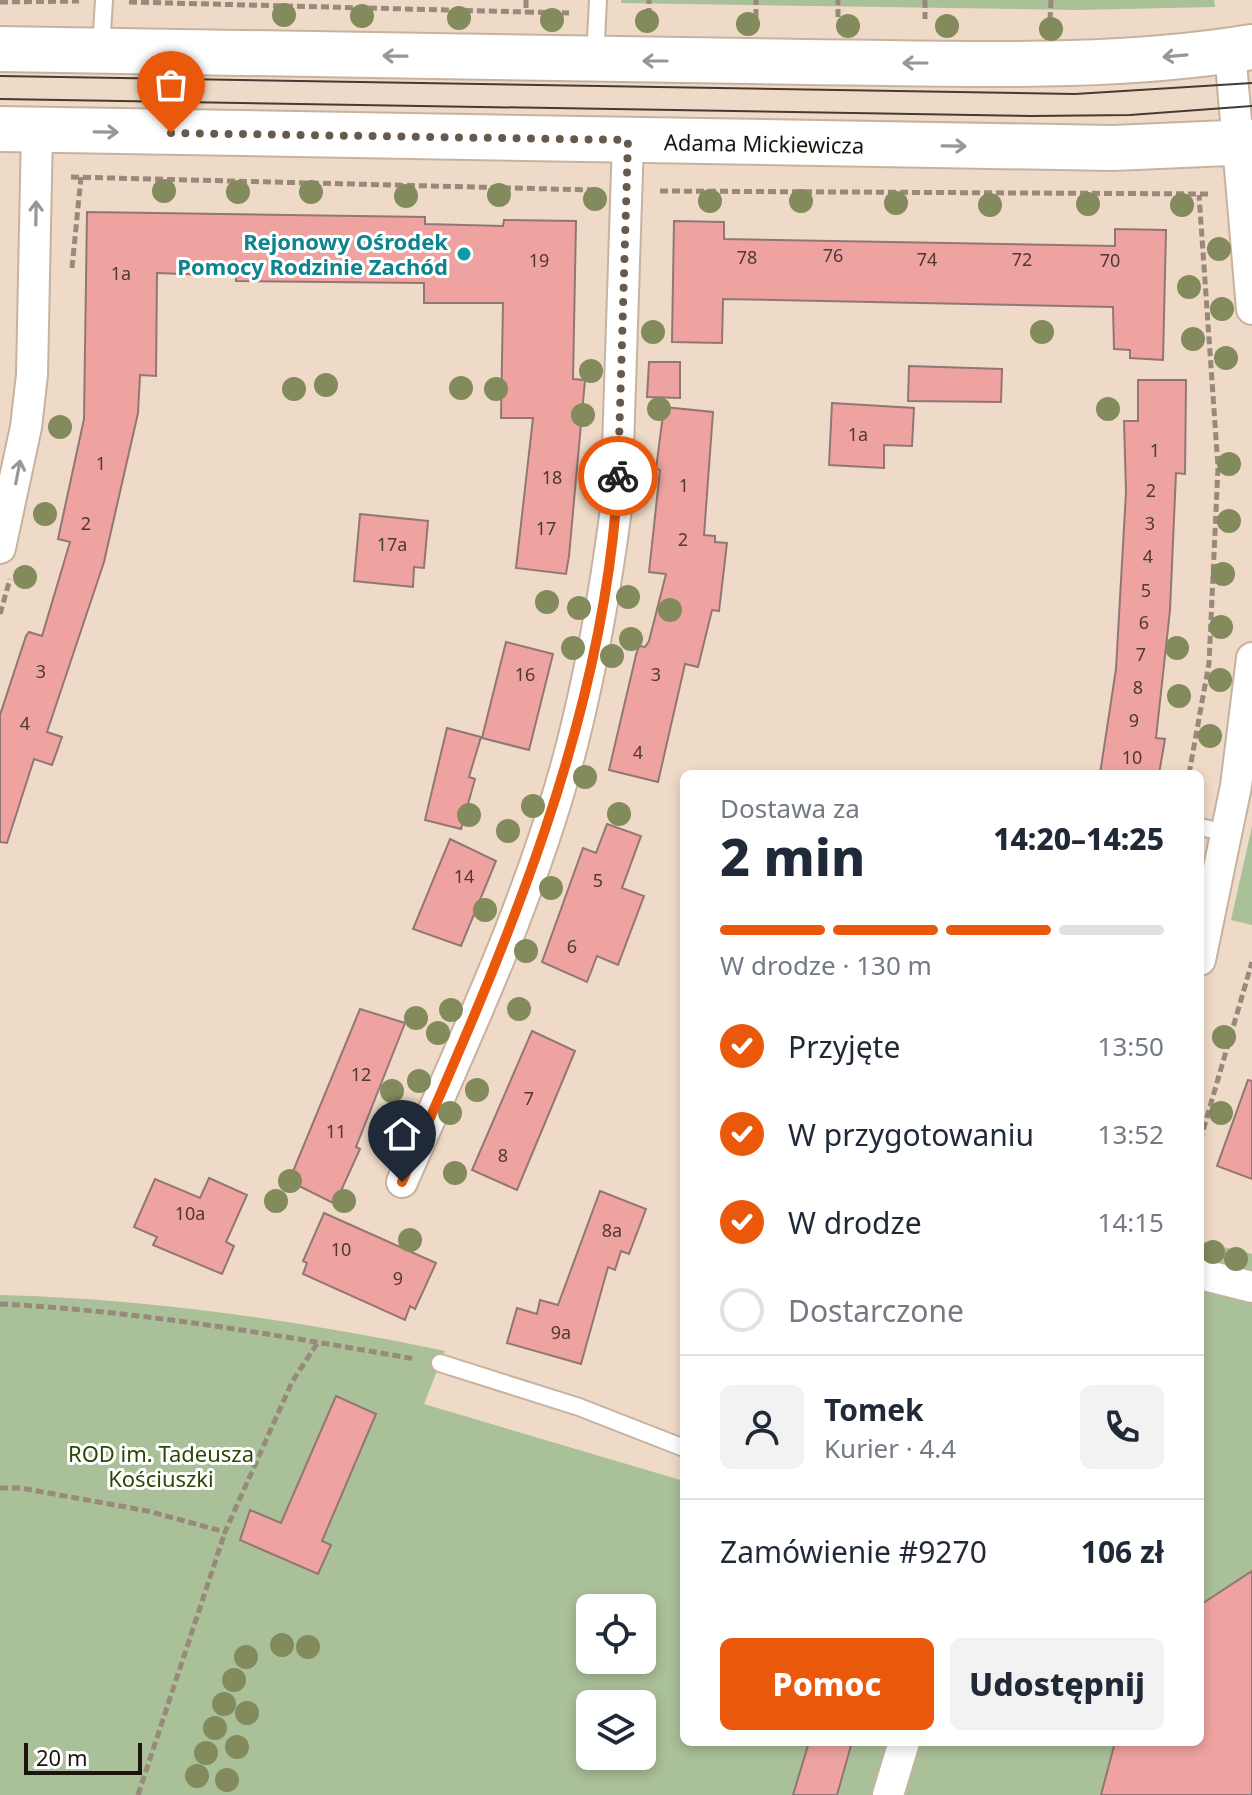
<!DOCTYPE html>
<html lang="pl">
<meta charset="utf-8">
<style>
:root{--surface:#fff;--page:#f2f2f3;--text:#1f2937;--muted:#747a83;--line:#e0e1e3;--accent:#ea580c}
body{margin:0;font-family:"Noto Sans",sans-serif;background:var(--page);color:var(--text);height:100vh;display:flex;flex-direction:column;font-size:30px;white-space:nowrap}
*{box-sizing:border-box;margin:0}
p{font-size:26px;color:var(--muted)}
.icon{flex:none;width:44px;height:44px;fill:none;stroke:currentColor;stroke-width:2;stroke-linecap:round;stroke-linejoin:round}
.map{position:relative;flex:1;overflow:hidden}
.details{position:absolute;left:680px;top:770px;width:524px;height:976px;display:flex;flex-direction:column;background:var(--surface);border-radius:12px;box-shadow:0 4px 12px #0003}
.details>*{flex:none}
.buttons{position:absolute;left:576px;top:1594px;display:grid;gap:16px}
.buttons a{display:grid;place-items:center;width:80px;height:80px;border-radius:12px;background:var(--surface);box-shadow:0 4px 12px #0003;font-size:40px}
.scale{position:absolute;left:24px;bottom:20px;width:118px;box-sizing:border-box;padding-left:8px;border:4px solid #1c150e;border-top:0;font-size:22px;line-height:28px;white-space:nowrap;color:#1c150e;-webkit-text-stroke:6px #fff;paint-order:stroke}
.pin{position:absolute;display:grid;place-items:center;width:68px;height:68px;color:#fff;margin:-82px -34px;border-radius:50% 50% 50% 0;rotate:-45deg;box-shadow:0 0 8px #0007}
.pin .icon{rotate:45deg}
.courier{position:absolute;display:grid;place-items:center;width:80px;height:80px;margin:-40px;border:6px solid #ea580c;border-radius:50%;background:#fff;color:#222;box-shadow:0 2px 10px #0007}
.overview em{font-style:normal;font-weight:800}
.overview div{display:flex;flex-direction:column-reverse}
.overview{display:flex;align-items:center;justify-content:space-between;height:136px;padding:0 40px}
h1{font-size:52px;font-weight:800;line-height:60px}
.bar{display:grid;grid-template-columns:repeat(4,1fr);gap:12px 8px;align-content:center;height:96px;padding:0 40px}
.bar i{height:10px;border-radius:6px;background:var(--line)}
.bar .active{background:var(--accent)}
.bar p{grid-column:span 4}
.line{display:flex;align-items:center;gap:20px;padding:0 40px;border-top:2px solid var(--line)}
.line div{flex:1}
.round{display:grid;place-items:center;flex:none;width:84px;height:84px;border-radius:12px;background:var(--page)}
ol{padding:0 40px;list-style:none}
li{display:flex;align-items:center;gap:24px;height:88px}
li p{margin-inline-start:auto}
li .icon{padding:8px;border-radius:50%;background:var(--accent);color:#fff;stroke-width:4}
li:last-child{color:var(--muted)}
li i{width:44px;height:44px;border:4px solid var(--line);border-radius:50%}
.primary-button{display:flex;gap:16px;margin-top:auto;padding:16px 40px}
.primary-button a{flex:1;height:92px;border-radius:12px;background:var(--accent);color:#fff;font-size:32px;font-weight:800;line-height:92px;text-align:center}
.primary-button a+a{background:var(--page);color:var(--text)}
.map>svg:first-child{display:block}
.green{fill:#aac098;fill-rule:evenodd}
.building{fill:#eea3a1;stroke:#927675;stroke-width:2}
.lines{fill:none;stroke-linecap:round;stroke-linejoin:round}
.lane-casing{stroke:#c7b2a0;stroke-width:20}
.street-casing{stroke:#c7b2a0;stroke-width:34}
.secondary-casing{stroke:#c7b2a0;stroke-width:48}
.path{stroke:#98897b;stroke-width:5;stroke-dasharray:8 4;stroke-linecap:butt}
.lane{stroke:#fff;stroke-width:16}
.street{stroke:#fff;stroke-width:30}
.secondary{stroke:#fff;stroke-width:44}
.tram{stroke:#453b32;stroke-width:2}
.tree{fill:#838a5c}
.oneway{stroke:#999693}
.done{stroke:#665a4f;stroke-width:8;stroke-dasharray:0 14.4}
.route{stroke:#ea580c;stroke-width:10}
.culture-dot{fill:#0f9aa8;stroke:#fff;stroke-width:3}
.labels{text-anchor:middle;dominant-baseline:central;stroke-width:6;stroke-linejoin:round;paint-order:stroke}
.number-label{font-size:18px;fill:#503833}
.street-label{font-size:22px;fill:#1c150e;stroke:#fff}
.culture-label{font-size:22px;font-weight:bold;fill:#0d838f;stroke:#fff;text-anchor:end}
.park-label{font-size:22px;fill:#2b4805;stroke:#fff}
</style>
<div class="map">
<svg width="1252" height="1795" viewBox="0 0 1252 1795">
<rect width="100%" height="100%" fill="#efdac7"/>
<path class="green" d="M621 0H1214L1215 7 1077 10 621 3Z
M1252 826V925L1231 920Z
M1200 1241 1252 1254V1795H0V1295C151 1299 298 1320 445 1351L424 1404 684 1481V1742H1200ZM590 1608H642V1660H590ZM590 1704H642V1756H590Z"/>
<path class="building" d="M87 212 425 217V224L503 226 504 220 576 221 573 379 585 380 569 556 566 574 516 568 533 418H501L503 303H424V283L236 281V276L157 273 156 376 140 375 138 413 104 562 47 732 62 737 52 765 34 759 7 843 0 842V715L26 636 29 632 42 636 70 542 58 539 84 419Z
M674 221 724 222V239L1115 246V229L1166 230 1163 360 1130 358V350L1114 349 1113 307 723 299 722 343 672 342Z
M649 362H680V398L647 397Z
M909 366 1002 369 1001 402 908 401Z
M1138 380H1186L1185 474 1176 473 1170 610 1156 738 1165 739 1159 774H1100L1116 669 1126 492 1124 421H1138Z
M832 403 914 408 912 446 884 445V468L829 465Z
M664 407 713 412 704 535 715 536V542L727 543 719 611 712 610 698 667 685 664 658 782 609 770 636 655 639 646 645 647 649 641 666 574 649 572 660 470 656 469Z
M360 514 428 521 424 568 414 567 413 587 354 581Z
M506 642 553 654 529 750 482 738Z
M447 728 481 737 469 777 475 779 461 829 425 820Z
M607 824 641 836 622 888 644 896 618 965 597 956 587 982 542 962 583 848 596 853Z
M450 839 496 861 461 946 413 929Z
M360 1009 405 1023 356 1147 360 1149 335 1204 289 1181Z
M532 1031 575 1051 517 1190 472 1170Z
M1248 1080 1252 1081V1179L1217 1166Z
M209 1178 247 1195 226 1242 234 1246 222 1274 153 1245 157 1237 134 1227 155 1179 200 1198Z
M600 1191 646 1209 629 1254 621 1251 615 1270 608 1267 581 1364 507 1343 517 1308 537 1314 540 1300 558 1305Z
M324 1213 436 1263 415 1309 410 1306 405 1320 303 1274 307 1263 303 1261Z
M336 1396 376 1414 322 1541 331 1545 318 1574 240 1540 250 1510 281 1523Z
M1252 1571V1795H1101L1115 1742H1200V1605Z
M809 1742H852L837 1795H793Z"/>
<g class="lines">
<defs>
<path id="lane" d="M101 48 104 0
M595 59 598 0
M1200 827 1227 833
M440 1363 579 1407 684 1448"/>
<path id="street" d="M1230 51 1252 309
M0 548 26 427 32 375 37 130
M1200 960 1236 786 1252 658
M402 1182C465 1038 534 894 573 741 592 665 606 586 616 509L628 140
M1200 1274 1252 1287
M888 1795 904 1742"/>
<path id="secondary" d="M0 49C269 51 537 60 806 62 954 63 1106 71 1252 47
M0 129 1113 148 1252 142"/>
</defs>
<use href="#lane" class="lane-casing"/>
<use href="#street" class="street-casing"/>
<use href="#secondary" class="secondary-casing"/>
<path class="path" d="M526 0V12L569 13
M925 0V19
M0 2 79 1
M129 2 526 12
M649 16V0
M756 17V0
M838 17V0
M1050 20 1051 0
M71 177 593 190
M660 191 1209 194
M72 268 81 177
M0 614 10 579
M1189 774 1209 663 1218 467 1199 195
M1200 1141 1252 962
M0 1304C140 1311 277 1335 415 1359
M0 1488H21L148 1511 225 1532 292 1382 318 1342
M138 1795 225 1532"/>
<use href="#lane" class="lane"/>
<use href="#street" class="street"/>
<use href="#secondary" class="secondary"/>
<path class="tram" d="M0 76 1075 94 1252 83
M0 99 1032 116 1130 115 1252 106"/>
</g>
<g class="tree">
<circle cx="284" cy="15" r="12"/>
<circle cx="362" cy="16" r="12"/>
<circle cx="459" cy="18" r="12"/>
<circle cx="552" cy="20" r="12"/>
<circle cx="647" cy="21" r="12"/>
<circle cx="748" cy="24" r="12"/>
<circle cx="848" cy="26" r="12"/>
<circle cx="947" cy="26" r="12"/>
<circle cx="1051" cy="29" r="12"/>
<circle cx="164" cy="191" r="12"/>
<circle cx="238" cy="192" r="12"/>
<circle cx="311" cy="192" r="12"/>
<circle cx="499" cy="195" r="12"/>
<circle cx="406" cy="196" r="12"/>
<circle cx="595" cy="199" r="12"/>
<circle cx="710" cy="201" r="12"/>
<circle cx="801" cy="201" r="12"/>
<circle cx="896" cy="203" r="12"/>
<circle cx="1088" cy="204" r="12"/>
<circle cx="990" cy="205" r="12"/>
<circle cx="1182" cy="205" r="12"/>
<circle cx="1219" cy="249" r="12"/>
<circle cx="1189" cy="287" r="12"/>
<circle cx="1222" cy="309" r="12"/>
<circle cx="653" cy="332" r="12"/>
<circle cx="1042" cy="332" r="12"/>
<circle cx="1193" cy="339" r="12"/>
<circle cx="1226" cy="358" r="12"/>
<circle cx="591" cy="371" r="12"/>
<circle cx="326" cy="385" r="12"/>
<circle cx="461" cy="388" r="12"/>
<circle cx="294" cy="389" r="12"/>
<circle cx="496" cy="389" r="12"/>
<circle cx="659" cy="409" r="12"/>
<circle cx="1108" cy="409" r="12"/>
<circle cx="583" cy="415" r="12"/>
<circle cx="60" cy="427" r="12"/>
<circle cx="1229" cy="464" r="12"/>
<circle cx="638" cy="484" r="12"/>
<circle cx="45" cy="514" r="12"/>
<circle cx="1229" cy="521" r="12"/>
<circle cx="1223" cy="574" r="12"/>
<circle cx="25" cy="577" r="12"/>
<circle cx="628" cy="597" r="12"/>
<circle cx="547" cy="602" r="12"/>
<circle cx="579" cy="608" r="12"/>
<circle cx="670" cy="610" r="12"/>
<circle cx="1221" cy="627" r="12"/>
<circle cx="631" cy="639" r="12"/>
<circle cx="573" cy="648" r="12"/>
<circle cx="1177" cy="648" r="12"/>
<circle cx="612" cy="656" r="12"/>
<circle cx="1220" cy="680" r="12"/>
<circle cx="1179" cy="696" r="12"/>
<circle cx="1210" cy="736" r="12"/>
<circle cx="585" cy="777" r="12"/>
<circle cx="533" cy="806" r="12"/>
<circle cx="619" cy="814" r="12"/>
<circle cx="469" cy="815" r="12"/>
<circle cx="508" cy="831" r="12"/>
<circle cx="551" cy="888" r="12"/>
<circle cx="485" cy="910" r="12"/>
<circle cx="526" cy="951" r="12"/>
<circle cx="519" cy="1009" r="12"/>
<circle cx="451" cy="1010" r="12"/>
<circle cx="416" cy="1018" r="12"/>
<circle cx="438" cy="1033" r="12"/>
<circle cx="1224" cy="1037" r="12"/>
<circle cx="419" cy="1081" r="12"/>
<circle cx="477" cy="1090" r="12"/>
<circle cx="392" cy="1091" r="12"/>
<circle cx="450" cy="1113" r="12"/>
<circle cx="1221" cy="1113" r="12"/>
<circle cx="455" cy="1173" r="12"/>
<circle cx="290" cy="1181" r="12"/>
<circle cx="276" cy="1201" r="12"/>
<circle cx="344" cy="1201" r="12"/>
<circle cx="410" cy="1240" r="12"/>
<circle cx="1213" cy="1252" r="12"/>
<circle cx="1236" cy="1259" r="12"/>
<circle cx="282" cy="1645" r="12"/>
<circle cx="308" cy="1647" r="12"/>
<circle cx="246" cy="1657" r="12"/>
<circle cx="234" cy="1680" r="12"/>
<circle cx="224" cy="1704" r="12"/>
<circle cx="247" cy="1713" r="12"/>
<circle cx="215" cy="1728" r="12"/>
<circle cx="237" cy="1747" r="12"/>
<circle cx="206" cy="1753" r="12"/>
<circle cx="197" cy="1776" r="12"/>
<circle cx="227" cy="1780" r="12"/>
</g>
<defs><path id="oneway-shaft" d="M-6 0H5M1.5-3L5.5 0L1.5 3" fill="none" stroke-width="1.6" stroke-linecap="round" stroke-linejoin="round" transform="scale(2)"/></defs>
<g class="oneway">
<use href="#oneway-shaft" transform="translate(395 56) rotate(-179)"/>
<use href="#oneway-shaft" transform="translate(1175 56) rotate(175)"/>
<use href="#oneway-shaft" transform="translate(655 61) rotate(-180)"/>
<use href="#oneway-shaft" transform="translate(915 63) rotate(-180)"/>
<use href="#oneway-shaft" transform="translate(106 132) rotate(1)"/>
<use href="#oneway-shaft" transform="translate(954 146) rotate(1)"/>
<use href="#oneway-shaft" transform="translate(36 213) rotate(-89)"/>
<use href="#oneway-shaft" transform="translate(18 472) rotate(-79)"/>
</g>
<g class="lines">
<path class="done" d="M171 133 628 140 618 476"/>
<path class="route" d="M402 1182C501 957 605 725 618 476"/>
</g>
<circle class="culture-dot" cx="464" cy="254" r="8"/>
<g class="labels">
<g class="number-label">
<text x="833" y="255">76</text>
<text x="747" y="257">78</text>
<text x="927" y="259">74</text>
<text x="1022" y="259">72</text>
<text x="539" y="260">19</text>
<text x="1110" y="260">70</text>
<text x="121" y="273">1a</text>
<text x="858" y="434">1a</text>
<text x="1155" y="450">1</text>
<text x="101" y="463">1</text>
<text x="552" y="477">18</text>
<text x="684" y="485">1</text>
<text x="1151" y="490">2</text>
<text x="86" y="523">2</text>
<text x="1150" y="523">3</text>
<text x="546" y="528">17</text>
<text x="683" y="539">2</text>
<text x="392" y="544">17a</text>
<text x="1148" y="556">4</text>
<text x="1146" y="590">5</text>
<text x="1144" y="622">6</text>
<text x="1141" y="654">7</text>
<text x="41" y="671">3</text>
<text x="525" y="674">16</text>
<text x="656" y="674">3</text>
<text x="1138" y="687">8</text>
<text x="1134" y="720">9</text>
<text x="25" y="723">4</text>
<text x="638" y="752">4</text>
<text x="1132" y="757">10</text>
<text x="464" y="876">14</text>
<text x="598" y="880">5</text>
<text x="572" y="946">6</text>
<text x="361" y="1074">12</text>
<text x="529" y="1098">7</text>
<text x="336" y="1131">11</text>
<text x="503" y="1155">8</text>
<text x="190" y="1213">10a</text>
<text x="612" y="1230">8a</text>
<text x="341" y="1249">10</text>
<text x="398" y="1278">9</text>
<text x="561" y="1332">9a</text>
</g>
<g class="street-label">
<text transform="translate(764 143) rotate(1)">Adama Mickiewicza</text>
</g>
<g class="culture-label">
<text x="448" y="241">Rejonowy Ośrodek<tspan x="448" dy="25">Pomocy Rodzinie Zachód</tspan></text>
</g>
<g class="park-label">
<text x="161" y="1453">ROD im. Tadeusza<tspan x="161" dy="25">Kościuszki</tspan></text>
</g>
</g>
</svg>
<div class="buttons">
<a><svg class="icon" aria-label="locate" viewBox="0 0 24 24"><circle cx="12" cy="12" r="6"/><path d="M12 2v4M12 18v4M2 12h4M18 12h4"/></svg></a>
<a><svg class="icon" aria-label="layers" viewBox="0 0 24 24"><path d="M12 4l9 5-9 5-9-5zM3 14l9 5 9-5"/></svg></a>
</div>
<div class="scale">20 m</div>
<div class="pin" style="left:171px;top:133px;background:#ea580c"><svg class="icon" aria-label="bag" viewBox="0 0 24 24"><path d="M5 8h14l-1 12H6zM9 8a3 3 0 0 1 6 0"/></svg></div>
<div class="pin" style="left:402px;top:1182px;background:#1f2937"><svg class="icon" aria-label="home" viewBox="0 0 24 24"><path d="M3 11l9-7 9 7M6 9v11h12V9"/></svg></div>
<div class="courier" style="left:618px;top:476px"><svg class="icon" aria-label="bike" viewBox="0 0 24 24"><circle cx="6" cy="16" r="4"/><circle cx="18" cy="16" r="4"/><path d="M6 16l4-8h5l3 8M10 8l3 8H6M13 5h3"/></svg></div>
<section class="details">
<div class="overview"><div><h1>2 min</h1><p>Dostawa za</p></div><em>14:20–14:25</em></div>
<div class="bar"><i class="active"></i><i class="active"></i><i class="active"></i><i></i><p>W drodze · 130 m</p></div>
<ol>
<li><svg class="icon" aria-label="check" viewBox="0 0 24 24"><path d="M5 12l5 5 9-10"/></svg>Przyjęte<p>13:50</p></li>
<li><svg class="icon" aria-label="check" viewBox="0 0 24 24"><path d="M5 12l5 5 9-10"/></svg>W przygotowaniu<p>13:52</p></li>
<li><svg class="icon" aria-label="check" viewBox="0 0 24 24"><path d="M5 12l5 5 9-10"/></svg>W drodze<p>14:15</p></li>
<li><i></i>Dostarczone</li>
</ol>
<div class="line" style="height:144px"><a class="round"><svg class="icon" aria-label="person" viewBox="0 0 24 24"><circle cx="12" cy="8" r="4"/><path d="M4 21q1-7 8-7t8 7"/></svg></a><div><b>Tomek</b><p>Kurier · 4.4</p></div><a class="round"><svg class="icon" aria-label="phone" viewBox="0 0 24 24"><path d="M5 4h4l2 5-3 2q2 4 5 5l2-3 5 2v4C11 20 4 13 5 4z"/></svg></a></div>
<div class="line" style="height:104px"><div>Zamówienie #9270</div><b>106 zł</b></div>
<div class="primary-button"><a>Pomoc</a><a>Udostępnij</a></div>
</section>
</div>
